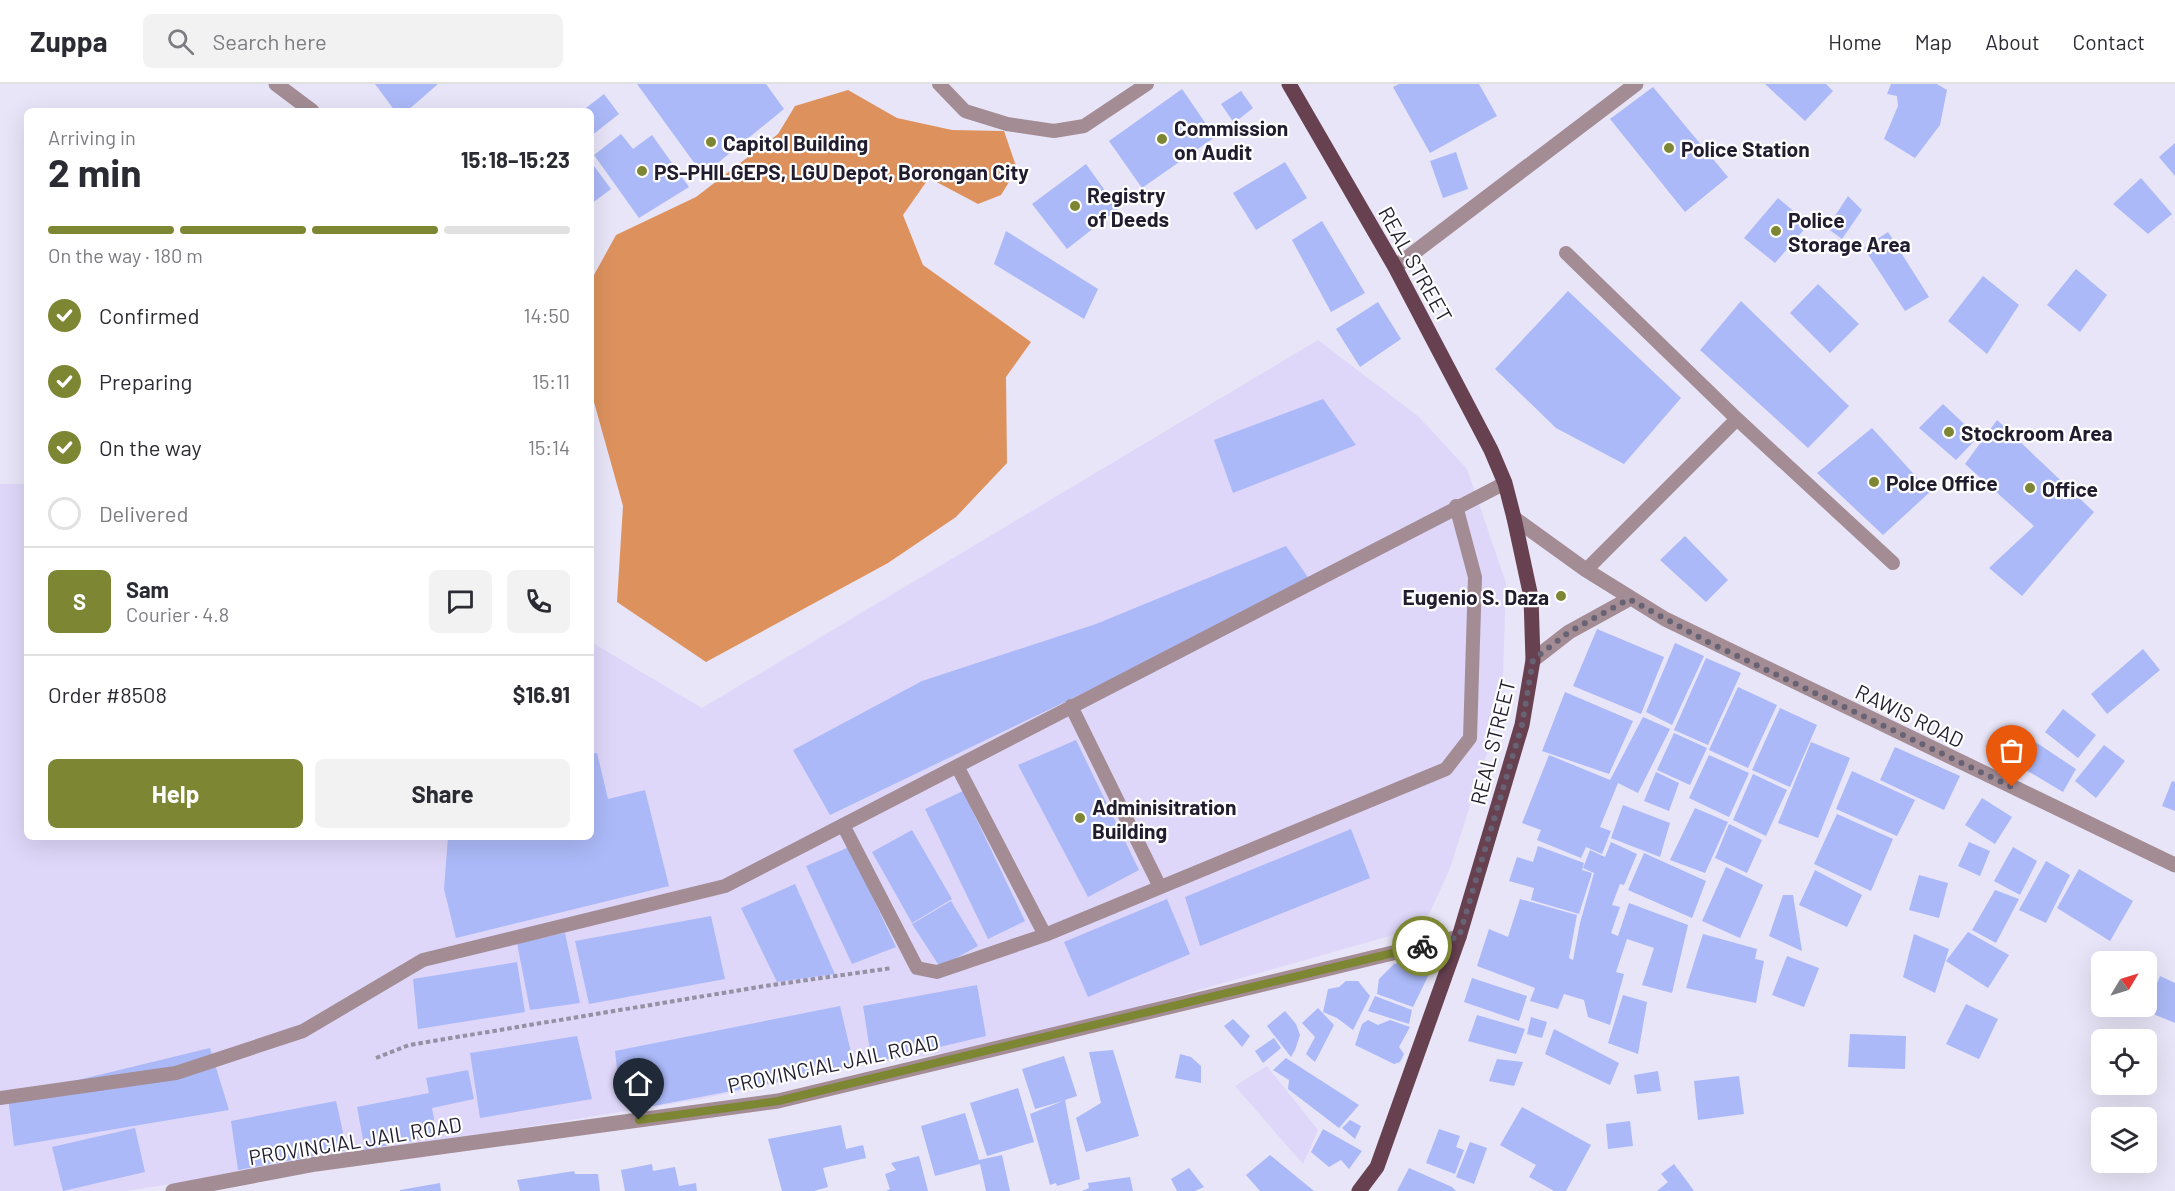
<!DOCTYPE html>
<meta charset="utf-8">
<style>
:root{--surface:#fff;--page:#f2f2f3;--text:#2b2b33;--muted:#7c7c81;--line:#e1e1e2;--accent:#7d8632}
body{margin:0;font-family:Barlow,sans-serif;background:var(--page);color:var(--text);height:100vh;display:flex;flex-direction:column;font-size:22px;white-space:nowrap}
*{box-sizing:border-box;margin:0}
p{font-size:20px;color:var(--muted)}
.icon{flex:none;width:33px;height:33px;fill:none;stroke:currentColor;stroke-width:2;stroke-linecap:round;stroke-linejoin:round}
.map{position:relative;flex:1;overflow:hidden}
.panel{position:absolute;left:24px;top:24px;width:570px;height:732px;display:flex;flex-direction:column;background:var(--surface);border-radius:9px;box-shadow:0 6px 24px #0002}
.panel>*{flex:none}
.needle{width:39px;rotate:52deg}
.tools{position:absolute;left:2091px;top:867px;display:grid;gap:12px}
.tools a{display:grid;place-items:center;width:66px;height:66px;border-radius:9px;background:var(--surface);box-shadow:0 6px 24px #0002;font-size:30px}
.pin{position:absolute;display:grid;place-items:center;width:51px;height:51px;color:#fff;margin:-62px -26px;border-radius:50% 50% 50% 0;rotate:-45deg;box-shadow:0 0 6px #0007}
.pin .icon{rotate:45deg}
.courier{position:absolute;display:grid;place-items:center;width:60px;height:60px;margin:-30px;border:4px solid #7d8632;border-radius:50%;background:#fff;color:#222;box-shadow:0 2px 8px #0007}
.head em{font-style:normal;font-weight:700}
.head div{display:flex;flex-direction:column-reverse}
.head{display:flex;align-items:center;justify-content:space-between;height:102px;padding:0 24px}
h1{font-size:39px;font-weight:700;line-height:45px}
.bar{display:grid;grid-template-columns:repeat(4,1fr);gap:9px 6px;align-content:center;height:72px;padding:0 24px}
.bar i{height:8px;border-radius:4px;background:var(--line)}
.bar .on{background:var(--accent)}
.bar p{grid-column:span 4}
.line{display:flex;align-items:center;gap:15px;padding:0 24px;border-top:2px solid var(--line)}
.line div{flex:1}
.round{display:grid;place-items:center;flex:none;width:63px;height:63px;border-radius:9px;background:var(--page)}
ol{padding:0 24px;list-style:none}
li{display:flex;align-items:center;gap:18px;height:66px}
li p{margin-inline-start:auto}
li .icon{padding:6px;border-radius:50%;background:var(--accent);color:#fff;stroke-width:4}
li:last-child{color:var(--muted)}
li i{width:33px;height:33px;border:3px solid var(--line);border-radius:50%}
.action{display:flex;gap:12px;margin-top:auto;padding:12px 24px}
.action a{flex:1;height:69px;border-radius:9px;background:var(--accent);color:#fff;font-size:24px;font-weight:700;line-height:69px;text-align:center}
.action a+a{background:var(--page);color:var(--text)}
header{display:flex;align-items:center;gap:36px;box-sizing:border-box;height:84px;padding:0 30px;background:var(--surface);border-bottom:2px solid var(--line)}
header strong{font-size:28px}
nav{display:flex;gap:33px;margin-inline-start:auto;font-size:21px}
.search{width:420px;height:54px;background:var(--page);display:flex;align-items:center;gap:15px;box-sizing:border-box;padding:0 21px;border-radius:9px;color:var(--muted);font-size:22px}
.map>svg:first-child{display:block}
.built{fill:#ded7f9}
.forest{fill:#dd925e}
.building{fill:#abb9f8}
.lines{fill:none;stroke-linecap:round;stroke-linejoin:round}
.path{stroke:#9491a3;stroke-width:4;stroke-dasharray:4.5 3;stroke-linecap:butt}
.service{stroke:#a38c94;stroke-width:14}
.minor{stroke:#a38c94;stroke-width:15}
.tertiary{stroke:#a38c94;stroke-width:15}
.primary{stroke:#684151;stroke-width:15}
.done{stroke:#676375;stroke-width:6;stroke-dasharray:0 10.8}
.route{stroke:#7d8632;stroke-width:8}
.poi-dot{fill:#7d8632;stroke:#fff;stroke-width:2}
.labels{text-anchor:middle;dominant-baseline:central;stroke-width:4.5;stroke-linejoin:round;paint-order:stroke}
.poi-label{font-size:21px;font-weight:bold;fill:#211d2f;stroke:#fff;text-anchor:start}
.street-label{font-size:21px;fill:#211d2f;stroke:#fff}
</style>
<header>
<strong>Zuppa</strong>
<div class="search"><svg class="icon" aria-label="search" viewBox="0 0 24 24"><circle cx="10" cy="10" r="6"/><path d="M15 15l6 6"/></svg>Search here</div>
<nav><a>Home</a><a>Map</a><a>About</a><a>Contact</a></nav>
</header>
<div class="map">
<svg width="2175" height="1107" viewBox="0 0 2175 1107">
<rect width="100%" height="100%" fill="#e8e5f8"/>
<path class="built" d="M1318 256 1419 333 1467 385 1506 499 1502 622 1449 787 1429 830 1393 851 1016 958 858 982 701 1015 126 1107H0V400H27V753H591V558L702 624Z
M1267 982 1318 1046 1303 1080 1235 1002Z"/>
<path class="forest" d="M848 6 897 34 952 46 1004 47 1017 85 1001 111 978 120 929 94 903 131 923 181 1031 258 1006 293 1007 379 956 433 888 479 706 578 617 518 623 422 592 311 594 191 616 151 696 113 778 50 795 22Z"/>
<path class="building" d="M375 0H438L407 27H395Z
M637 0H766L784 25 703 91Z
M1399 0H1479L1497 32 1430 69 1393 3Z
M1765 0H1826L1833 7 1805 37Z
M1891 0H1937L1947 6 1940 41 1915 74 1884 55 1898 22 1897 12 1887 10Z
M1653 3 1728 93 1685 128 1610 35Z
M1182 5 1215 53 1142 104 1109 57Z
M1241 7 1253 24 1234 39 1221 20Z
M604 10 619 30 591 52V27H582Z
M621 50 633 65 652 51 689 103 639 134 594 71Z
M2175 59V92L2159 73Z
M1456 68 1468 105 1443 114 1430 77Z
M591 78 611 105 591 120Z
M1285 78 1307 114 1256 146 1233 109Z
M1086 80 1118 125 1067 165 1032 120Z
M2141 94 2172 130 2148 150 2113 120Z
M1848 112 1862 126 1842 155 1827 144Z
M1778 114 1809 140 1775 179 1744 154Z
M1322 137 1365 209 1331 228 1292 156Z
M1006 147 1098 205 1084 235 994 180Z
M1888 148 1929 213 1905 227 1864 164Z
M2076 185 2107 211 2080 248 2047 221Z
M1983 192 2019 221 1987 270 1948 237Z
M1818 200 1859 240 1830 269 1790 229Z
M1568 207 1681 314 1624 380 1556 344 1495 285Z
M1741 217 1849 322 1808 364 1700 266Z
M1378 218 1401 255 1360 283 1336 245Z
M1323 315 1356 361 1233 409 1214 356Z
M1943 320 1978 353 1956 376 1919 344Z
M1997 336 2094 428 2022 512 1989 484 2034 442 1965 380Z
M1872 344 1930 408 1883 451 1817 389Z
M1685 452 1728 496 1706 518 1660 476Z
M1286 462 1312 499 830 731 793 666 922 597 1096 540Z
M1597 545 1664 573 1641 630 1573 602Z
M1675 559 1704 572 1672 641 1646 628Z
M2143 565 2160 586 2107 630 2091 610Z
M1706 574 1741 589 1708 661 1674 646Z
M1738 603 1777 621 1748 684 1709 666Z
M1565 608 1633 637 1609 690 1542 667Z
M1780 624 1817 641 1790 703 1752 686Z
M2063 625 2096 651 2078 674 2045 648Z
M1643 633 1670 645 1638 709 1618 699 1600 743 1611 747 1602 770 1586 763 1581 774 1537 756 1541 746 1522 739 1549 671 1610 696Z
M1674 649 1707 664 1690 701 1657 686Z
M2031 655 2076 685 2063 708 2016 680Z
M1076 656 1139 786 1088 813 1018 681Z
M1811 658 1850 674 1818 754 1778 739Z
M2104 661 2125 677 2096 714 2075 697Z
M1895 663 1960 692 1944 726 1880 696Z
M597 669 608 715 645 706 669 802 456 854 444 805 448 753H591V670Z
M1709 671 1749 689 1729 733 1689 714Z
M1852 687 1915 716 1897 752 1836 725Z
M1656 688 1679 699 1669 727 1644 717Z
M1753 690 1787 706 1766 752 1733 736Z
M2172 697 2175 698V727L2162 722Z
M963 707 1025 837 988 855 925 725Z
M1982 714 2012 733 1995 760 1965 741Z
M1623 721 1670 739 1660 773 1611 754Z
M1695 724 1728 738 1705 789 1670 776Z
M1837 730 1893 755 1871 807 1814 780Z
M1729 740 1762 756 1747 789 1715 774Z
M1351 745 1370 794 1200 862 1185 813Z
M912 746 952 815 912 839 872 768Z
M1611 758 1637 770 1624 801 1620 800 1612 821 1620 823 1611 849 1618 852 1629 819 1688 841 1672 909 1642 901 1654 864 1627 855 1616 888 1624 890 1610 941 1588 933 1584 916 1564 910 1558 925 1530 917 1535 904 1477 882 1489 845 1508 853 1520 815 1577 831 1569 874 1573 876 1580 839 1594 789 1583 784 1590 766 1605 773Z
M1969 758 1990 767 1980 792 1958 782Z
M1538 762 1584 779 1582 786 1592 789 1579 830 1531 816 1534 804 1509 797 1517 773 1533 778Z
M849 763 896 863 852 880 806 782Z
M2013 763 2037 777 2020 811 1994 797Z
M1644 769 1706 797 1692 834 1628 806Z
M2046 777 2070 791 2046 839 2019 826Z
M1726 783 1763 801 1740 854 1702 837Z
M2079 785 2133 817 2110 857 2057 824Z
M1815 786 1862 811 1847 843 1799 821Z
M1919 791 1948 799 1939 834 1909 826Z
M795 800 835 890 777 898 741 824Z
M1995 806 2019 815 1996 859 1972 846Z
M1783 811H1793L1802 867 1769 852Z
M1167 815 1190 870 1088 913 1064 858Z
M951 817 978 862 940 883 912 840Z
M711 832 725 895 589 920 575 857Z
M1968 848 2009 871 1988 904 1946 877Z
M565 849 580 919 530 926 517 859Z
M1703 850 1757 865 1755 875 1764 877 1756 919 1686 904Z
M1914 850 1949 865 1935 909 1903 893Z
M1787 872 1819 884 1804 923 1772 911Z
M1412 876 1425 877 1430 888 1413 923 1377 910 1379 895 1394 880Z
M517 878 525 928 418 945 413 895Z
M2160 892 2175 899V939L2146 927Z
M1472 894 1527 912 1519 937 1464 918Z
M1346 897H1358L1370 912 1353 946 1337 934 1323 928 1328 905 1339 903Z
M977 901 986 952 872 979 863 922Z
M1623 911 1647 918 1638 970 1608 959Z
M1375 912 1412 926 1409 940 1368 927Z
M1966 920 1998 935 1979 975 1946 960Z
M840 922 854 981 814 991 648 1023 646 1015 626 1019 625 1011 620 1012 615 967Z
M1318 924 1334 941 1315 978 1306 970 1315 953 1302 939Z
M1285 927 1296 940 1300 951 1295 966 1291 973 1267 942Z
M1477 931 1525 945 1516 970 1468 957Z
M1531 933 1547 938 1542 954 1527 950Z
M1233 935 1250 952 1242 963 1224 942Z
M1368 936 1378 941 1390 936 1410 943 1399 963 1404 970 1400 978 1394 980 1355 961 1362 940Z
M1554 945 1619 979 1610 1001 1545 970Z
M1850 950 1906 952 1905 985 1848 983Z
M577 952 592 1015 480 1034 470 969Z
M1274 954 1281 964 1263 979 1255 967Z
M210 964 229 1026 14 1062 8 1013Z
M1113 966 1139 1052 1086 1068 1076 1034 1101 1019 1089 968Z
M1180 970 1191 973 1201 982V999L1175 994Z
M1064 972 1077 1012 1065 1016 1080 1095 1057 1102 1056 1099 1050 1101 1030 1030 1063 1017 1035 1025 1022 985Z
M1286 974 1359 1021 1339 1044 1288 1005 1289 996 1273 986Z
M1497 975 1523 978 1514 1002 1489 997Z
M468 986 474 1015 432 1024 437 1052 365 1066 357 1023 429 1009 426 994Z
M1658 987 1661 1007 1637 1010 1634 991Z
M1739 992 1744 1030 1698 1036 1694 997Z
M1018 1004 1034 1058 987 1072 970 1019Z
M336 1017 347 1066 238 1086 231 1037Z
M1522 1023 1591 1061 1566 1107H1554L1529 1093 1536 1081 1500 1061Z
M965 1029 979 1076 1002 1071 1010 1107H986L980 1080 935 1092 921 1042Z
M1350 1036 1361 1042 1355 1055 1342 1044Z
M1630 1037 1633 1062 1608 1065 1606 1040Z
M841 1041 846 1065 863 1061 866 1074 823 1084 828 1103 814 1107H782L768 1055Z
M135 1044 145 1088 63 1107 52 1063Z
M1323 1045 1362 1067 1349 1085 1341 1076 1329 1083 1311 1068Z
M1439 1045 1460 1052 1456 1063 1464 1066 1455 1090 1426 1079Z
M1470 1058 1487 1064 1474 1100 1456 1093Z
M1270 1071 1314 1107H1260L1246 1091Z
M919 1072 928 1107H886L890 1105 885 1090 896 1086 891 1079Z
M652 1080 653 1087 675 1083 679 1102 696 1099 697 1107H625L621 1086Z
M1674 1080 1689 1100 1694 1107H1657L1668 1098 1661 1090Z
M1189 1084 1204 1103 1195 1107H1177L1171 1095Z
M1409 1084 1452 1103 1456 1107H1397Z
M574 1087 575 1090H598L600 1107H520L517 1096Z
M1130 1093 1133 1107H1082L1089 1104 1088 1099Z
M440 1099 441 1107H400V1106Z"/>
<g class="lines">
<path class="path" d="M376 974 409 961 765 902 892 884"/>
<path class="service" d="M939 0 965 27 1007 40 1054 47 1084 42 1147 0
M1566 169 1737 335 1893 479
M1586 486 1737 335
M1071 622 1160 803
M957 682 1045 851
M843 741 917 884 937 888 1045 851 1446 685 1470 654 1475 493 1456 422
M0 1014 176 989 303 947 423 876 725 802 1505 399"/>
<path class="minor" d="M276 0 312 27
M1514 434 1586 486 1665 535 2175 781
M1533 576 1569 548 1629 515
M173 1107 316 1080 778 1017 1459 853"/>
<path class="tertiary" d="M1395 183 1636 0"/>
<path class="primary" d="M1289 0 1395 183 1491 366 1505 399 1514 434 1531 513 1533 576 1522 641 1459 853 1377 1083 1359 1107"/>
</g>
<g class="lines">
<path class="done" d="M1422 862 1459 853 1522 641 1533 576 1569 548 1629 515 1708 558 2012 703"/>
<path class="route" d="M639 1036 778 1017 1422 862"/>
</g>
<g class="poi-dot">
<circle cx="1162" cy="55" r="6"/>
<circle cx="711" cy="58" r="6"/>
<circle cx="1669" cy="64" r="6"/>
<circle cx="642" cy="87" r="6"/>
<circle cx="1075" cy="122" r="6"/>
<circle cx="1776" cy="147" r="6"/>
<circle cx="1949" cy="348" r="6"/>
<circle cx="1874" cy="398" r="6"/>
<circle cx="2030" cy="404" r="6"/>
<circle cx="1561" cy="512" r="6"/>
<circle cx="1080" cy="734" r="6"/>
</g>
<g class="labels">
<g class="poi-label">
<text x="1174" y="43">Commission<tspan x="1174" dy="24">on Audit</tspan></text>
<text x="723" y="58">Capitol Building</text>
<text x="1681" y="64">Police Station</text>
<text x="654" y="87">PS-PHILGEPS, LGU Depot, Borongan City</text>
<text x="1087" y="110">Registry<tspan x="1087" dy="24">of Deeds</tspan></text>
<text x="1788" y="135">Police<tspan x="1788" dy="24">Storage Area</tspan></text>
<text x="1961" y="348">Stockroom Area</text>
<text x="1886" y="398">Polce Office</text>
<text x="2042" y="404">Office</text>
<text x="1549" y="512" text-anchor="end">Eugenio S. Daza</text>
<text x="1092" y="722">Adminisitration<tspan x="1092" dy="24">Building</tspan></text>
</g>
<g class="street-label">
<text transform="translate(1416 180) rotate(61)">REAL STREET</text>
<text transform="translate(1910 631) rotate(26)">RAWIS ROAD</text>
<text transform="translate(1492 658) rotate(-76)">REAL STREET</text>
<text transform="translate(833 979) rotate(-12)">PROVINCIAL JAIL ROAD</text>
<text transform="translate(355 1056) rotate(-9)">PROVINCIAL JAIL ROAD</text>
</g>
</g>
</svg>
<div class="tools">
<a><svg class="needle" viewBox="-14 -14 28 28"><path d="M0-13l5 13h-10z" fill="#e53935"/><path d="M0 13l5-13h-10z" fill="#7c7c81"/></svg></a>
<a><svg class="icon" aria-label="locate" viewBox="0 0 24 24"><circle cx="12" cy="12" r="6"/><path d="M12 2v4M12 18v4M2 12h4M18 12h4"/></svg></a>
<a><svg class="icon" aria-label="layers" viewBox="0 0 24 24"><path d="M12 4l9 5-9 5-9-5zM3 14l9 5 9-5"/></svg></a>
</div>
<div class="pin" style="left:2012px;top:703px;background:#ea580c"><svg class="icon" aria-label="bag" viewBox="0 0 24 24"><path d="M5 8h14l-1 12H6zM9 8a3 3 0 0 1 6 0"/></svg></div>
<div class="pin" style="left:639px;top:1036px;background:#1f2937"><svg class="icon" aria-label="home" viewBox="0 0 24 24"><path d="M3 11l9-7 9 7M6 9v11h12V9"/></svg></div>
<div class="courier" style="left:1422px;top:862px"><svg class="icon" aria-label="bike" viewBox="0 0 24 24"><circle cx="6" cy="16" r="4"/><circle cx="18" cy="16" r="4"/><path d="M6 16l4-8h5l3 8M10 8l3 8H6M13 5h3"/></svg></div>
<section class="panel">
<div class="head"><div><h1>2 min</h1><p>Arriving in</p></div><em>15:18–15:23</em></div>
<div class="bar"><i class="on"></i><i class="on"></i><i class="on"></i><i></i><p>On the way · 180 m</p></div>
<ol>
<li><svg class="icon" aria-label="check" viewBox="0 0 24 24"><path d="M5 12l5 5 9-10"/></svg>Confirmed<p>14:50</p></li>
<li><svg class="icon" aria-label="check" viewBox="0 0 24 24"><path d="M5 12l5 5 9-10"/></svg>Preparing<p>15:11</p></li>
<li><svg class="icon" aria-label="check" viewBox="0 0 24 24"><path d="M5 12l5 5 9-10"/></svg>On the way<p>15:14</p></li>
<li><i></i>Delivered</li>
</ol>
<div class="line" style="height:108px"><b class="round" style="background:var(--accent);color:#fff">S</b><div><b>Sam</b><p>Courier · 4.8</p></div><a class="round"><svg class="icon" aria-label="chat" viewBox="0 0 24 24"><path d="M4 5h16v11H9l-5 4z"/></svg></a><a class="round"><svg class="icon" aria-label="phone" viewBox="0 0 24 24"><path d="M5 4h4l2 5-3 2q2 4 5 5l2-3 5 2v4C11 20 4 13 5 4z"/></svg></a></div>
<div class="line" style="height:78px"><div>Order #8508</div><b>$16.91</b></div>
<div class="action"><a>Help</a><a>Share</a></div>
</section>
</div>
